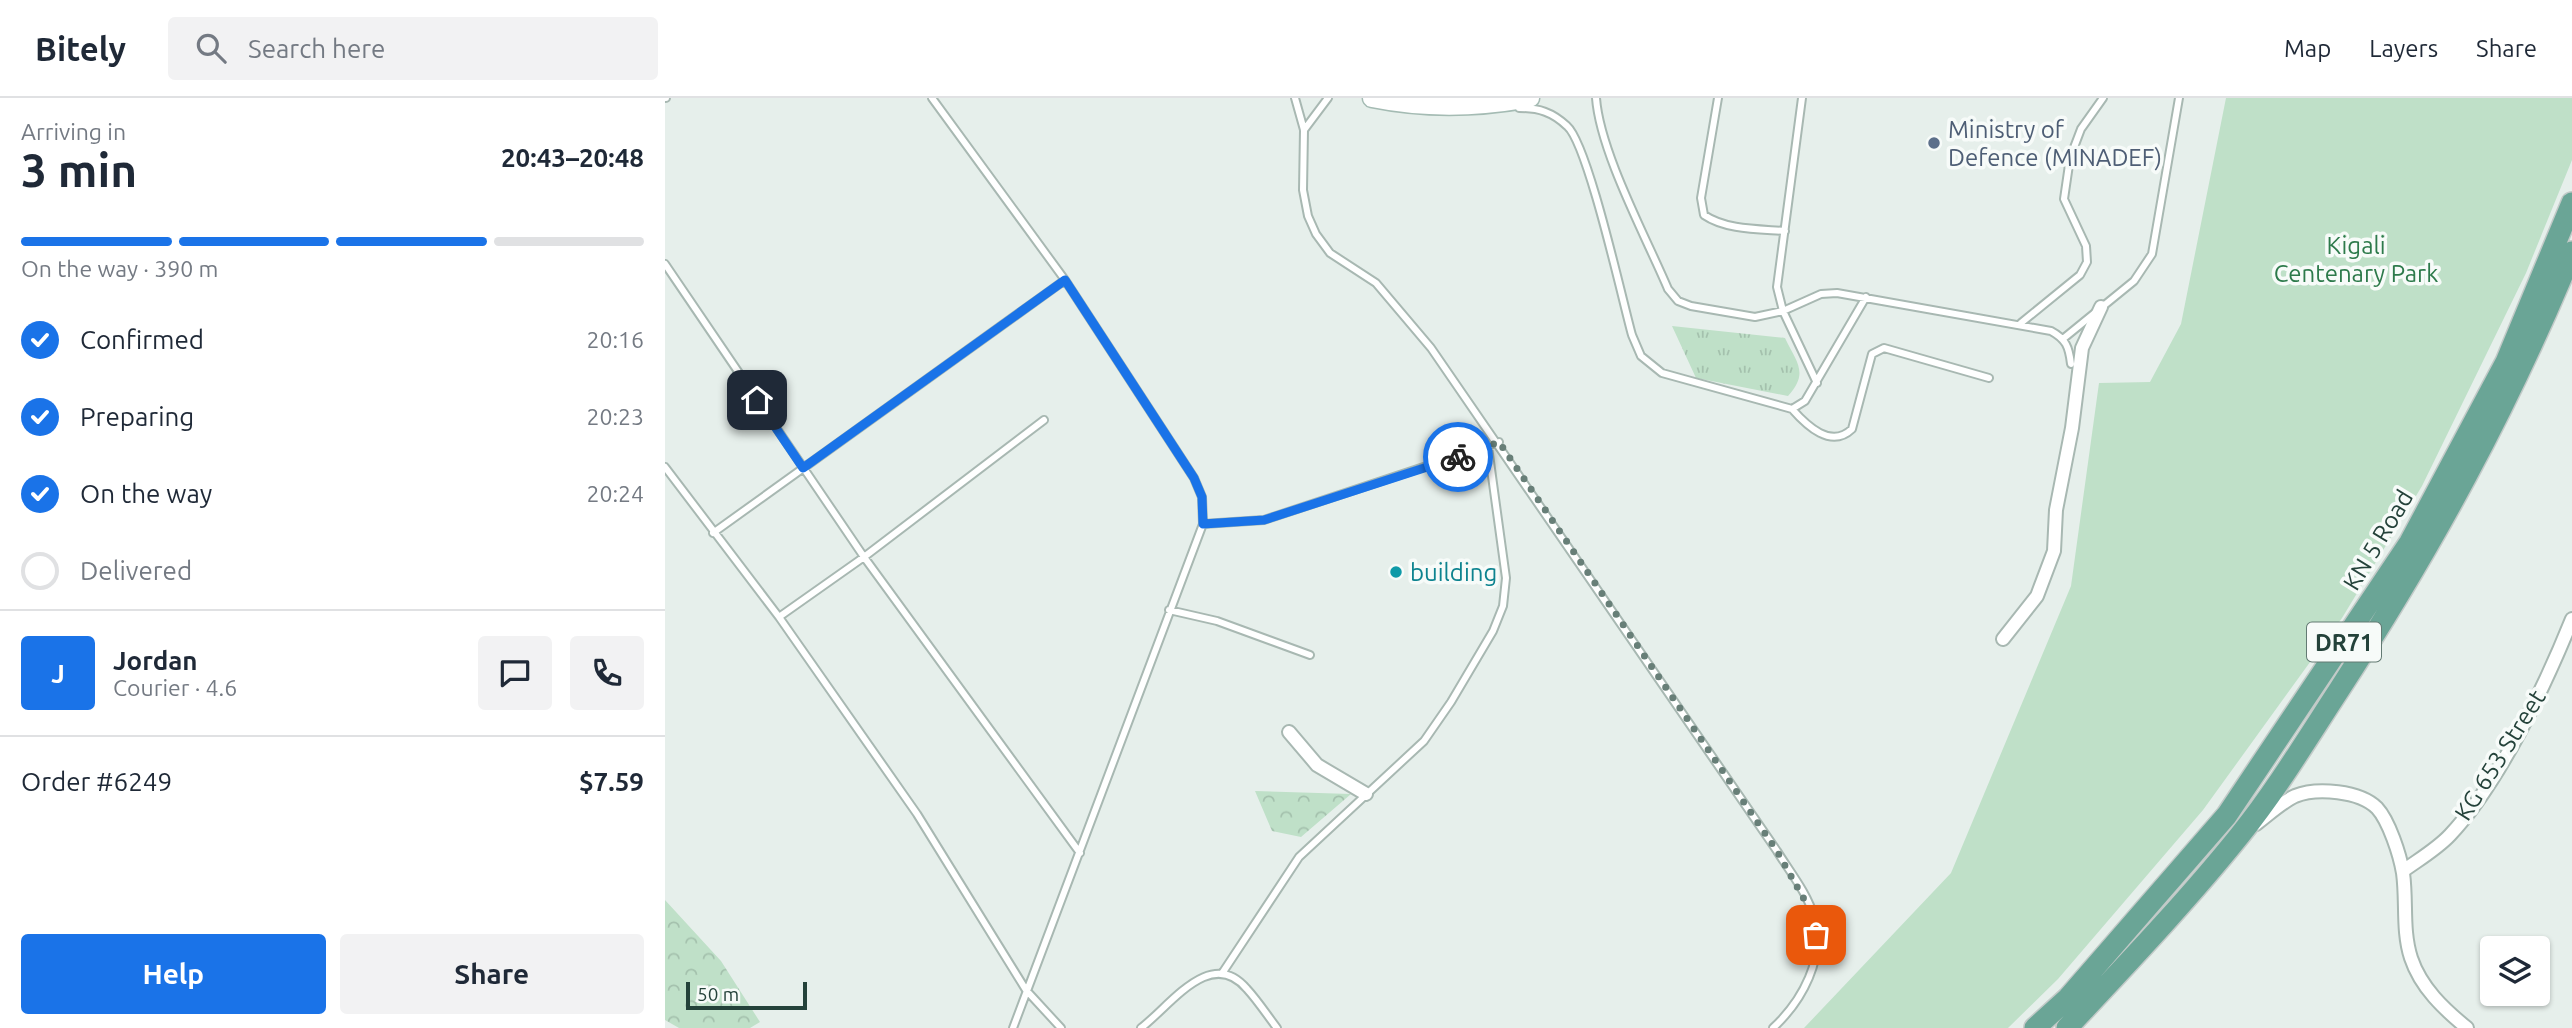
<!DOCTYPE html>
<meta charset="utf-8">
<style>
:root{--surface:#fff;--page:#f2f2f3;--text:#1f2937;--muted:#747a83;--line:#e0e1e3;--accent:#1a73e8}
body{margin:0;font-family:Ubuntu,sans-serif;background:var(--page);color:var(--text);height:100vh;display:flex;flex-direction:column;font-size:26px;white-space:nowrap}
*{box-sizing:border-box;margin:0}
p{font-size:23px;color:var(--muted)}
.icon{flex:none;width:38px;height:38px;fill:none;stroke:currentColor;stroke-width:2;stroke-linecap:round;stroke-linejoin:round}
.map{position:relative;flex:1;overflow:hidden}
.details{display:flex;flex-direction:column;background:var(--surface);width:665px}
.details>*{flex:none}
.fabs{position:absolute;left:1815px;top:838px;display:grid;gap:14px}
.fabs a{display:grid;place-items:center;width:70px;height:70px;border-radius:7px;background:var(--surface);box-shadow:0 2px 5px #0004;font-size:35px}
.scale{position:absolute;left:21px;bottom:18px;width:121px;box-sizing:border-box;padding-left:7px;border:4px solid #24423a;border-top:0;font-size:19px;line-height:24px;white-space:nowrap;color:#24423a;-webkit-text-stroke:5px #f7fbf9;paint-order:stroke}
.pin{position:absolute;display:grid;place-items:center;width:60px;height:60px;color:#fff;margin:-30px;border-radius:14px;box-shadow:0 4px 10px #0006}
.courier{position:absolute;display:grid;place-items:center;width:70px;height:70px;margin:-35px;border:5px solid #1a73e8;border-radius:50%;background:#fff;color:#222;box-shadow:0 2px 9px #0007}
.head em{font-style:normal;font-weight:600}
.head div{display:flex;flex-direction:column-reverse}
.head{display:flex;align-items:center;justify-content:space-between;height:119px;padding:0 21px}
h1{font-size:46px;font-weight:600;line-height:52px}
.bar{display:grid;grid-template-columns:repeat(4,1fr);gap:10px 7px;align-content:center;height:84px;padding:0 21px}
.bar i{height:9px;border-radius:5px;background:var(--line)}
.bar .current{background:var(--accent)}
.bar p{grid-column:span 4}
.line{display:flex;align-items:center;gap:18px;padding:0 21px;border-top:2px solid var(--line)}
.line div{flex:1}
.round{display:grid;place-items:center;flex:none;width:74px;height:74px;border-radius:7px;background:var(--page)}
ol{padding:0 21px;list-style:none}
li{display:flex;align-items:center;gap:21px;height:77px}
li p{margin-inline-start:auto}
li .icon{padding:7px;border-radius:50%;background:var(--accent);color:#fff;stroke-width:4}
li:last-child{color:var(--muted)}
li i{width:38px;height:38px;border:4px solid var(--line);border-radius:50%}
.primary-button{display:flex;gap:14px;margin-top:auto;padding:14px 21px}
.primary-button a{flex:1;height:80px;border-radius:7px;background:var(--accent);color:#fff;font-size:28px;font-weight:600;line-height:80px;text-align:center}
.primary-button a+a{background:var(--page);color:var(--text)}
header{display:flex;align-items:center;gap:42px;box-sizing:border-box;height:98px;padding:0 35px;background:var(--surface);border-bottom:2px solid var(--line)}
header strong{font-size:33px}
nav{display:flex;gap:38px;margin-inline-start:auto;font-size:24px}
.search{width:490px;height:63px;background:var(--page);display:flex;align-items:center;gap:18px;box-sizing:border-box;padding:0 24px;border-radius:7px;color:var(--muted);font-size:26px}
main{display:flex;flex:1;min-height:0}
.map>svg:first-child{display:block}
.grass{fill:url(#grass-tufts)}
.forest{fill:url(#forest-crowns)}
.green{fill:#bfe0c8}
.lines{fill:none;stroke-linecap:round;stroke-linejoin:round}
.lane-casing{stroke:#a8b8b2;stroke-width:10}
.street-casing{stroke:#a8b8b2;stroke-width:16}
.secondary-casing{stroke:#a4bbb3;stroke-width:21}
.primary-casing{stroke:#c2cac8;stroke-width:24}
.lane{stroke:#fff;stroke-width:6}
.street{stroke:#fff;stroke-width:12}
.secondary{stroke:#fff;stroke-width:18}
.primary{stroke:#6aa596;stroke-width:21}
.done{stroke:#687f78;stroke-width:7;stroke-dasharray:0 12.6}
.route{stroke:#1a73e8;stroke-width:9}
.service-dot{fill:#5c6f8a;stroke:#f7fbf9;stroke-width:2.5}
.culture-dot{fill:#0f9aa8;stroke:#f7fbf9;stroke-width:2.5}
.labels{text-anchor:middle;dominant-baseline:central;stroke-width:7;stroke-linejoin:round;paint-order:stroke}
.shield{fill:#f7fbf9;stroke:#637a73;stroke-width:2}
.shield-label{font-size:23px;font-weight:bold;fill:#24423a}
.service-label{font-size:24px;fill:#4e5e75;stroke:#f7fbf9;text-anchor:start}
.park-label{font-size:24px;fill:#2d7a4b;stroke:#f7fbf9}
.street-label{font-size:24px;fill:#24423a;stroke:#f7fbf9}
.culture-label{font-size:24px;fill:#0d838f;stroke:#f7fbf9;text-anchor:start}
</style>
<header>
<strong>Bitely</strong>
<div class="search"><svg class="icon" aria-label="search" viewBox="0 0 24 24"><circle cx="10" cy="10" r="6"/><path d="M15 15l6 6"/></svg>Search here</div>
<nav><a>Map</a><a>Layers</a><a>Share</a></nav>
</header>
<main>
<section class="details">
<div class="head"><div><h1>3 min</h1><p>Arriving in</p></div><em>20:43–20:48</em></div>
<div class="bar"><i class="current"></i><i class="current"></i><i class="current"></i><i></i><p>On the way · 390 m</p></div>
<ol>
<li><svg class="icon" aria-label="check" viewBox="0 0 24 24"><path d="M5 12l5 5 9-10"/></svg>Confirmed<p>20:16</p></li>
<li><svg class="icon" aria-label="check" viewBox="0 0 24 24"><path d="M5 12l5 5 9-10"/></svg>Preparing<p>20:23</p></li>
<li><svg class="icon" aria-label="check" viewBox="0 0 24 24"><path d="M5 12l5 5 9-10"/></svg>On the way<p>20:24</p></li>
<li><i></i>Delivered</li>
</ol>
<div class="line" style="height:126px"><b class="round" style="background:var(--accent);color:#fff">J</b><div><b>Jordan</b><p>Courier · 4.6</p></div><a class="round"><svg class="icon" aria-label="chat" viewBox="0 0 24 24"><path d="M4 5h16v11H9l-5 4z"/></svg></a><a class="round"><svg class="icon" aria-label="phone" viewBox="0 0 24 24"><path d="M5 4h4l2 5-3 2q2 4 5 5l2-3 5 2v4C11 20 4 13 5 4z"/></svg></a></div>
<div class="line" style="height:91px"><div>Order #6249</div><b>$7.59</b></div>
<div class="primary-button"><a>Help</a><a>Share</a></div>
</section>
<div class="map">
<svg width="1907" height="930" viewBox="0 0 1907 930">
<defs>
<pattern id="grass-tufts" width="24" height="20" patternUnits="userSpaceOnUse" patternTransform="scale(1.75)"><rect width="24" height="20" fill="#bfe0c8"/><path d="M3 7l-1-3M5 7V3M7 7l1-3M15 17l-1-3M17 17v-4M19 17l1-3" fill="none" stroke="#a4c1ad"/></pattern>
<pattern id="forest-crowns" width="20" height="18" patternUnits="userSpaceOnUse" patternTransform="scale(1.75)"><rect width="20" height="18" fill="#bfe0c8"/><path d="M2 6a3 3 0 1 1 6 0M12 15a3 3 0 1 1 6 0" fill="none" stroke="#a4c1ad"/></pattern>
</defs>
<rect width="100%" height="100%" fill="#e6efeb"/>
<path class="grass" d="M1007 228 1120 240C1132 265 1144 275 1123 298L1031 280Z"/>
<path class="forest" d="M590 693 686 696 636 739 607 733Z
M0 802 56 863 95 924 85 930H14L0 922Z"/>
<path class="green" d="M1561 0H1907V62L1861 175 1757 388 1677 520 1538 712 1393 881 1343 930H1139L1286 775 1406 488 1434 285 1485 284 1516 226Z"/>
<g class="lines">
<defs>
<path id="lane" d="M0 0H1
M267 0 400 182 529 380 537 399 538 426 348 930
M630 0 639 32 638 92 643 118 651 136 665 155 711 185 766 250 1112 753C1125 774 1143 796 1149 819 1161 860 1137 903 1108 930
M931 0C935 54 981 139 1003 191L1013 203 1026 208 1090 219 1118 213 1156 196 1172 195 1386 233C1401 241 1404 249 1406 266
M1053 0 1036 100 1039 117C1061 132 1094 131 1120 133
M1137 0 1112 189 1118 213 1152 285
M854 10C874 10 887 14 902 28 923 46 957 201 967 237L976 258 997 275 1127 311 1140 303 1201 199
M639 32 663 0
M0 166 199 459 415 755
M1356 225 1415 177 1422 164 1421 148 1399 101 1405 60 1416 31 1438 0
M1399 240 1469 183 1487 156 1514 0
M1127 311C1142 328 1166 351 1187 331L1207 256 1219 250 1324 280
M0 369 114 519 252 716 361 892 396 930
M538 426 599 422 834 344
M48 435 400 182
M504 512 552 523 645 557
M114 519 199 459 379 322
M558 874 634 759 759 643 786 604 828 533 838 508 841 480 823 349
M476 930C506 907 546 848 582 891 593 903 602 917 612 930"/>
<path id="street" d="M1338 541 1372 498 1389 453 1391 412 1407 330 1417 250 1436 209
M624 634 652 667 701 696
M1591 726C1603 717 1617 704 1630 698 1652 689 1695 693 1712 710 1724 723 1735 757 1738 775 1742 804 1737 832 1746 860 1756 890 1779 911 1802 930
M1738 773C1753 762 1772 751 1785 737 1834 685 1880 588 1907 521"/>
<path id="secondary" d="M707 0C761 11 811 10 865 0"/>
<path id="primary" d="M1370 930 1403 900 1562 717 1745 444 1841 264 1907 105
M1402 930C1460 868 1522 803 1575 737 1612 691 1642 641 1674 592 1767 449 1842 312 1907 154"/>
</defs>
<use href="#lane" class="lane-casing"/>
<use href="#street" class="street-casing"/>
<use href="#secondary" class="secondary-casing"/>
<use href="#primary" class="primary-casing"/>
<use href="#lane" class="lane"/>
<use href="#street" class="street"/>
<use href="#secondary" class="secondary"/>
<use href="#primary" class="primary"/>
</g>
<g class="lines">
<path class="done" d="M793 359 834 344 1112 753 1149 819 1151 837"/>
<path class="route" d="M92 302 138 370 400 182 529 380 537 399 538 426 599 422 793 359"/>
</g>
<circle class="service-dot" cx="1269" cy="45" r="7"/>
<circle class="culture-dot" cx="731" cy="474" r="7"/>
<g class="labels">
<rect class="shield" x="1642" y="524.5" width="74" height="39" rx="5"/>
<g class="shield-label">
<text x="1679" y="544">DR71</text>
</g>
<g class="service-label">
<text x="1283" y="31">Ministry of<tspan x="1283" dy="28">Defence (MINADEF)</tspan></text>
</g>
<g class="park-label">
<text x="1691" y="147">Kigali<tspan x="1691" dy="28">Centenary Park</tspan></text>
</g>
<g class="street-label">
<text transform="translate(1713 442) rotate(-59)">KN 5 Road</text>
<text transform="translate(1835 657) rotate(-58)">KG 653 Street</text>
</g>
<g class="culture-label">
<text x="745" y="474">building</text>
</g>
</g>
</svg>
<div class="fabs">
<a><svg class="icon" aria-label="layers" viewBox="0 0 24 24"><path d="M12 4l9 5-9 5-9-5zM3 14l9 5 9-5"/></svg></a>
</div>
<div class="scale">50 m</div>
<div class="pin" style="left:1151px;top:837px;background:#ea580c"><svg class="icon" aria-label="bag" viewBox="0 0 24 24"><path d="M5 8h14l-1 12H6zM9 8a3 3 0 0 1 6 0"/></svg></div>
<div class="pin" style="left:92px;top:302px;background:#1f2937"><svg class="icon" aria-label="home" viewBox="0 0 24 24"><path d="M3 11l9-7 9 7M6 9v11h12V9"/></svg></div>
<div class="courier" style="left:793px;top:359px"><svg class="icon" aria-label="bike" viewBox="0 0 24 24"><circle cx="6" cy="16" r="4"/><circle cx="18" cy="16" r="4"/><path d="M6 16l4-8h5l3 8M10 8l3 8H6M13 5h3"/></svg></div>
</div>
</main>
